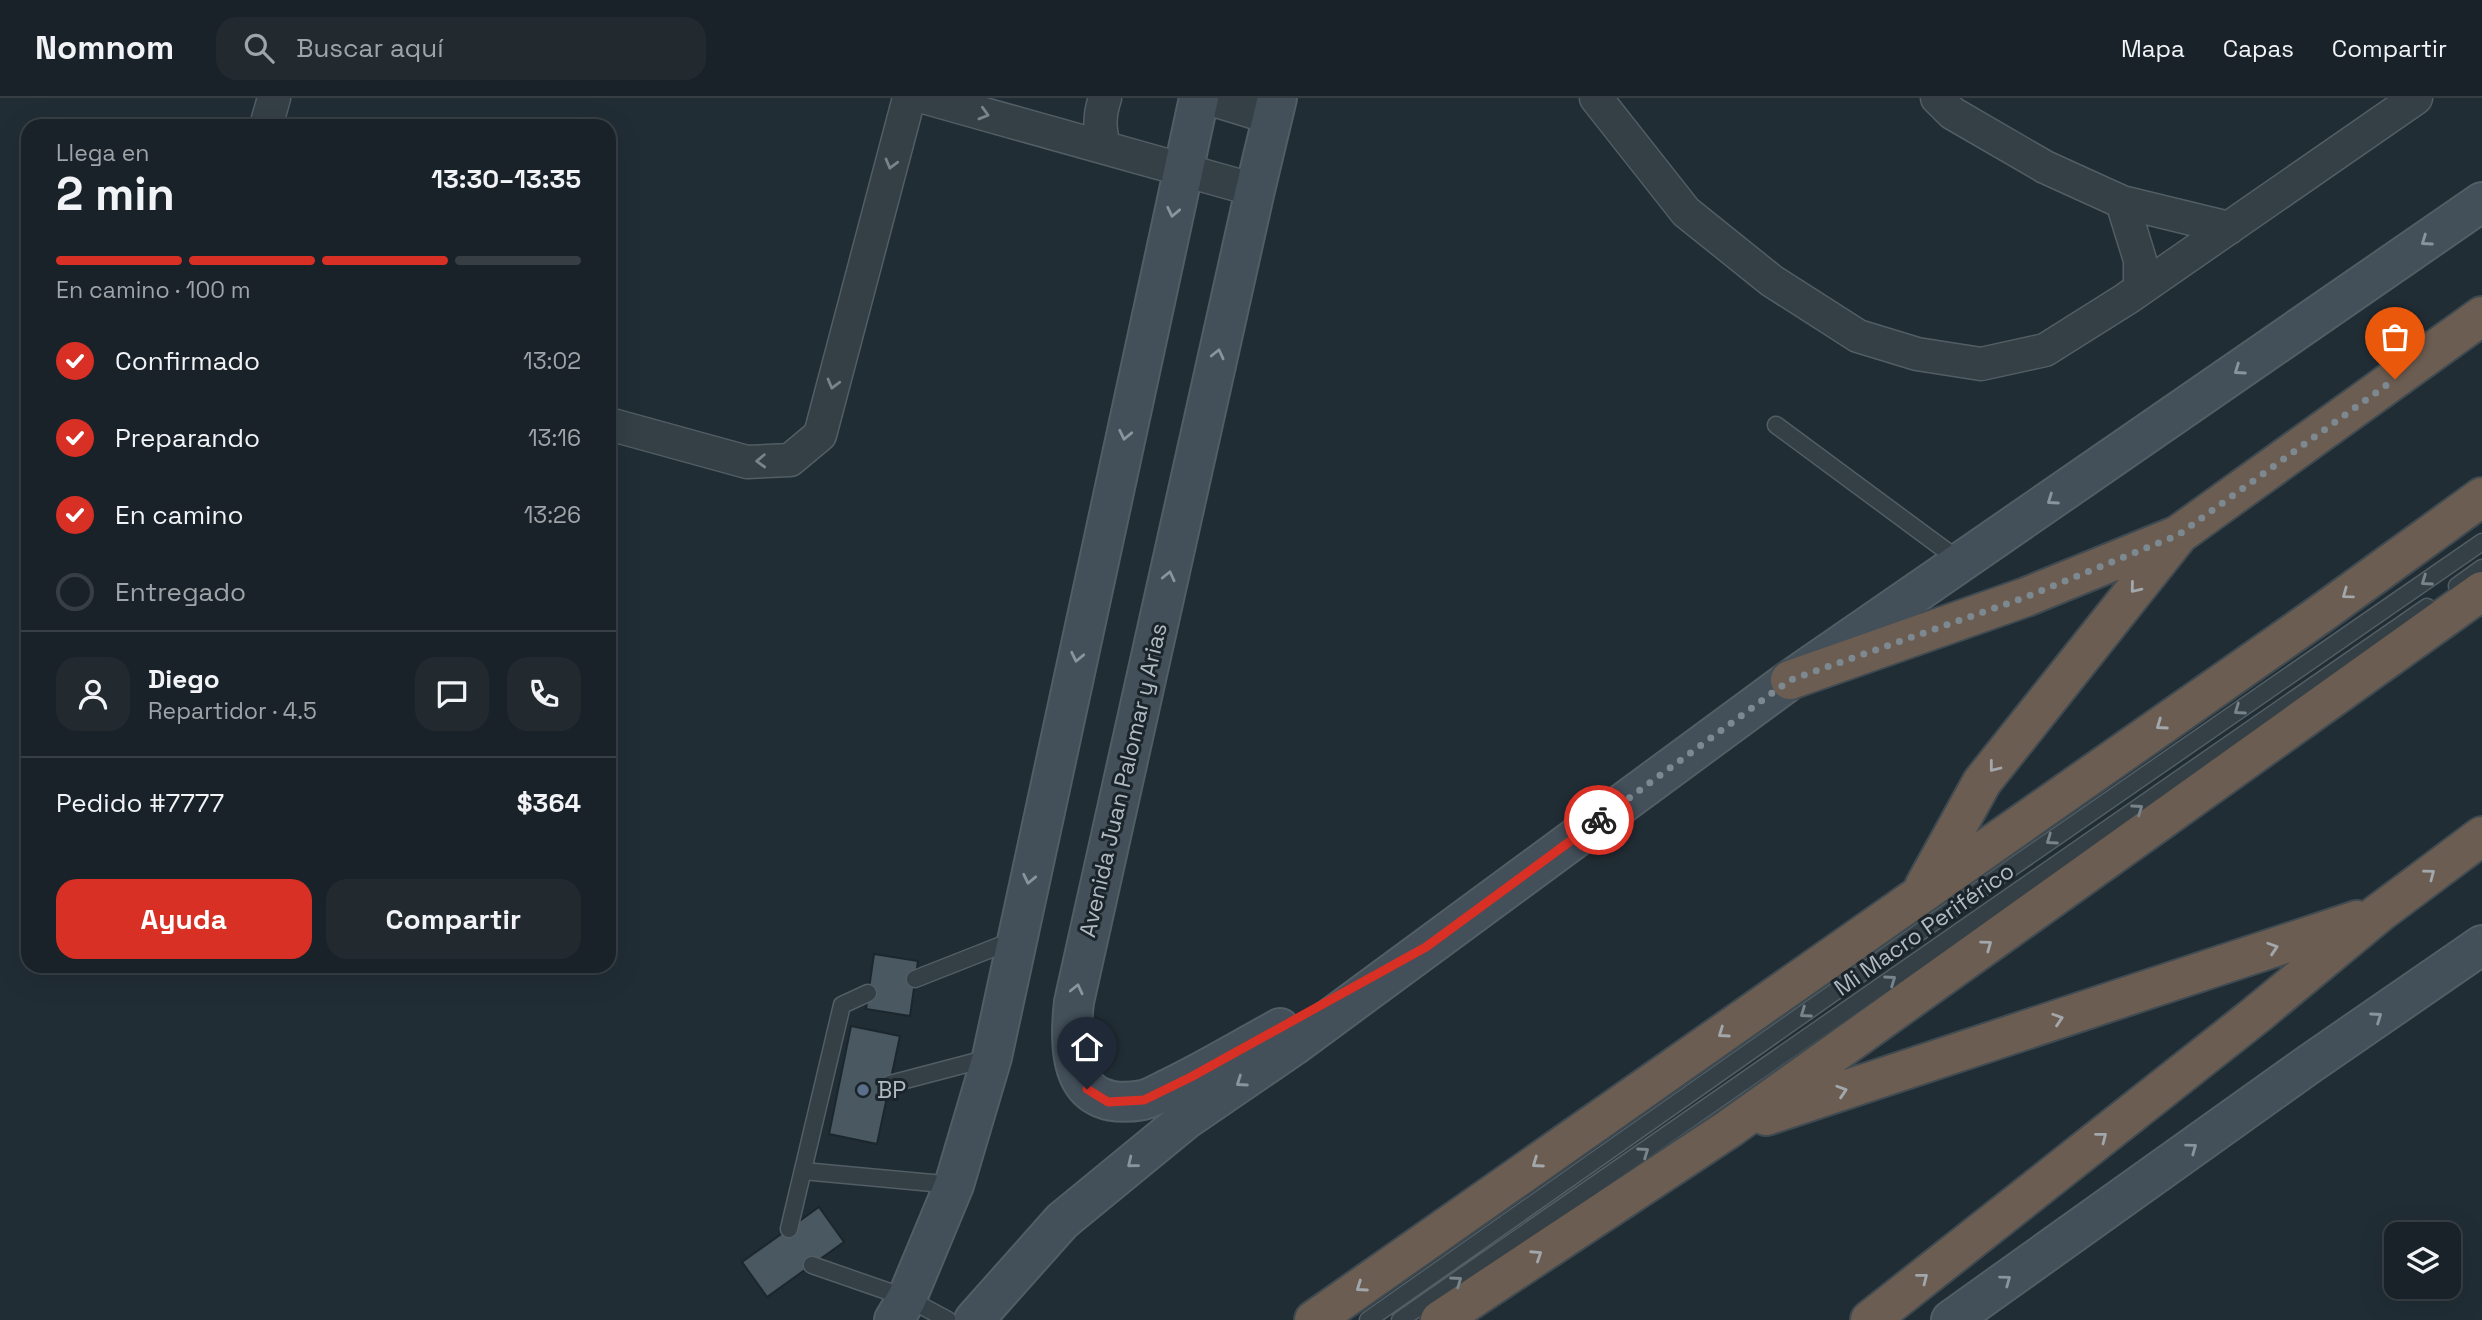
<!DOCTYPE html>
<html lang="es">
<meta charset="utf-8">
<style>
:root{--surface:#192228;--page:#222a30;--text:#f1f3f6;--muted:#9fa4a8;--line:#373f45;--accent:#d93025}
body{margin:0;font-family:"Space Grotesk",sans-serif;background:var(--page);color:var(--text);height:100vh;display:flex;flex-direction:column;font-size:26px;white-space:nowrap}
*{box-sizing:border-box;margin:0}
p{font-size:23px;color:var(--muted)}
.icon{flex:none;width:38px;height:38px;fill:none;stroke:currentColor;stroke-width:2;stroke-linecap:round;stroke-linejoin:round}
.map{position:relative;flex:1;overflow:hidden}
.side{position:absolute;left:21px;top:21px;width:595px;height:854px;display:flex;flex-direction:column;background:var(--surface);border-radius:21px;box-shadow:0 7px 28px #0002,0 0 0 2px var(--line)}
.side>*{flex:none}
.tools{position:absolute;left:2384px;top:1124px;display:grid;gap:14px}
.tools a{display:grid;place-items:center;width:77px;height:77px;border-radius:14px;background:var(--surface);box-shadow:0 7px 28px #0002,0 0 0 2px var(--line);font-size:35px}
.pin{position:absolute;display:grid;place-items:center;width:60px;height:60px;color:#fff;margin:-72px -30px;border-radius:50% 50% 50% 0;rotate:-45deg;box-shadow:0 0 7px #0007}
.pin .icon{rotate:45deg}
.courier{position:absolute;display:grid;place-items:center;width:70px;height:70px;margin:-35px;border:5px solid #d93025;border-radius:50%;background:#fff;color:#222;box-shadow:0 2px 9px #0007}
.headline em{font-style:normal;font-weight:800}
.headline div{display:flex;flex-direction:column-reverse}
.headline{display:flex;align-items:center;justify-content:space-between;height:119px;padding:0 35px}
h1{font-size:46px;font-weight:800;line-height:52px}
.bar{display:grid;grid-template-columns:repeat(4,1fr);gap:10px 7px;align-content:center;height:84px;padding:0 35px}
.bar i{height:9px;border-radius:5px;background:var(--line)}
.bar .on{background:var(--accent)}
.bar p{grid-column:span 4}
.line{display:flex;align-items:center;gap:18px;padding:0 35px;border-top:2px solid var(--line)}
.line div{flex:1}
.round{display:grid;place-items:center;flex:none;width:74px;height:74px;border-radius:21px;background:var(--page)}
ol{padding:0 35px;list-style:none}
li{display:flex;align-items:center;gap:21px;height:77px}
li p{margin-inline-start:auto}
li .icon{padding:7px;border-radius:50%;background:var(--accent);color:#fff;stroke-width:4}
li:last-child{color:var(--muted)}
li i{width:38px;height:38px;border:4px solid var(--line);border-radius:50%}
.action{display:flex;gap:14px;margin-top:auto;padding:14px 35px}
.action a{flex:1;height:80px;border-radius:21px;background:var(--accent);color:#fff;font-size:28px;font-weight:800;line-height:80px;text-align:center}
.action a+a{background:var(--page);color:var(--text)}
header{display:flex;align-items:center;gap:42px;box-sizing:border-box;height:98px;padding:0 35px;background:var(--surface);border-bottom:2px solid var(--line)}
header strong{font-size:33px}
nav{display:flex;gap:38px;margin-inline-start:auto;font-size:24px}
.search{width:490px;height:63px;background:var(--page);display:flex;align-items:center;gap:18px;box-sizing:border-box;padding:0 24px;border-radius:21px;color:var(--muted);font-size:26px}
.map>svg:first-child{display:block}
.building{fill:#495861;stroke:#1c262d;stroke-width:2}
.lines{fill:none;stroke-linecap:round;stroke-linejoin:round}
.service-casing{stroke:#525d64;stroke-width:19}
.minor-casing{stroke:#525d64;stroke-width:35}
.secondary-casing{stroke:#525d64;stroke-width:42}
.motorway-casing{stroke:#3f4a51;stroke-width:42}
.service{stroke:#343f46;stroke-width:16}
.minor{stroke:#343f46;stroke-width:32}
.secondary{stroke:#434f59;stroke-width:38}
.motorway{stroke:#6c5d52;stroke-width:38}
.oneway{stroke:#78838b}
.oneway2{stroke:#89959e}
.oneway3{stroke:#a2a7ac}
.done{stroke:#7d8991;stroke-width:7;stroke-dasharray:0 12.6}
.route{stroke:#d93025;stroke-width:9}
.service-dot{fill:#5c6f8a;stroke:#1a242a;stroke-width:2.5}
.labels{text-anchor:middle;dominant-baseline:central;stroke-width:6;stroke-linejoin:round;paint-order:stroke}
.street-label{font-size:23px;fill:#afbac3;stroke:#1a242a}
.poi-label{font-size:23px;fill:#afbac3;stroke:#1a242a;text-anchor:start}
</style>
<header>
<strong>Nomnom</strong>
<div class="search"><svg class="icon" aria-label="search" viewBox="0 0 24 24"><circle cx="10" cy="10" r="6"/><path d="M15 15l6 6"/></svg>Buscar aquí</div>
<nav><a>Mapa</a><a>Capas</a><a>Compartir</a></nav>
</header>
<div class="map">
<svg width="2482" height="1222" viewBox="0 0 2482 1222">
<rect width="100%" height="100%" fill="#212d35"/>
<path class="building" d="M874 856 918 863 910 918 866 911Z
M851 928 900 938 877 1046 829 1036Z
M819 1109 844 1144 767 1199 742 1164Z"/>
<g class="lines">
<defs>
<path id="service" d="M1776 327 1960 463
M2457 488 2482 470
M915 881 1014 842
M890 986 989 960
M803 1073 954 1087
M789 1131 842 907 868 895
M812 1167 907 1200 948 1222
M1368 1222 1998 779 2482 444
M1400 1222 2427 509"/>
<path id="minor" d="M927 0 1255 92
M1207 0 1272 20
M1596 0 1686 114 1772 183 1858 238 1917 256 1981 266 2045 252 2126 201 2416 0
M1937 0 1952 15 2045 69 2122 104 2229 130
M266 28 274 0
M1105 50C1099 32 1099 18 1105 0
M2122 104 2140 162V191
M609 326 747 364 790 362 820 337 909 0"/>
<path id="secondary" d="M1277 0 1255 92 1074 904C1068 957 1071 1015 1143 1002 1152 1000 1163 993 1172 989 1209 971 1244 950 1280 930
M894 1222 907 1200 954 1087 992 959 1199 0
M974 1222 1062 1123 1185 1022 1293 948 1790 582 2482 104
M1951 1222 2308 967 2482 847"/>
<path id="motorway" d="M1790 582 2026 499 2178 437 2482 218
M1924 789 1982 684 2177 439
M1766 1018 2357 822
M1314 1222 2322 515 2482 399
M1440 1222 1730 1030 2482 493
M1870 1222 2256 917 2379 815 2482 738"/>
</defs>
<use href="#service" class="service-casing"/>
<use href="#minor" class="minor-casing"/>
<use href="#secondary" class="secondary-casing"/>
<use href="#motorway" class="motorway-casing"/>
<use href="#service" class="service"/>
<use href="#minor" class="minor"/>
<use href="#secondary" class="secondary"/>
<use href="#motorway" class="motorway"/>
</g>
<defs><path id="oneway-chevron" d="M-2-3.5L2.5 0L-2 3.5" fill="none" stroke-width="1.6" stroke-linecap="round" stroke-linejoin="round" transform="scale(1.75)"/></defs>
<g class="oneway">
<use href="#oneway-chevron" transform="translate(984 16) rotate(16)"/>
<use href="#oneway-chevron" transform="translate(891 66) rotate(105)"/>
<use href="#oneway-chevron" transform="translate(833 286) rotate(105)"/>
<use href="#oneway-chevron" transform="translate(761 363) rotate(178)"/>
<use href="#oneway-chevron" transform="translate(2426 483) rotate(145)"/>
<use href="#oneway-chevron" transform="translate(2239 612) rotate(145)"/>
<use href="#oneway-chevron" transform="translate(2138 711) rotate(-35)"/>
<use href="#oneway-chevron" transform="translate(2051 742) rotate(145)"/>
<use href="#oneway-chevron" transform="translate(1891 882) rotate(-35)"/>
<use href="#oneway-chevron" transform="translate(1805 915) rotate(145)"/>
<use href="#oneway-chevron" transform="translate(1644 1054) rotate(-35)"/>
<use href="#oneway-chevron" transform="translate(1457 1183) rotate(-35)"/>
</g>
<g class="oneway2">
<use href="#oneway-chevron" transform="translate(1173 114) rotate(102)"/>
<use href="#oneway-chevron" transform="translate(2426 143) rotate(145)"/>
<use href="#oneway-chevron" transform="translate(1218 256) rotate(-77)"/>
<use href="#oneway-chevron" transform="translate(2239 272) rotate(145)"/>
<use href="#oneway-chevron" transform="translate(1125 337) rotate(102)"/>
<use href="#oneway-chevron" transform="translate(2052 402) rotate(145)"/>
<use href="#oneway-chevron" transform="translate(1169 478) rotate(-77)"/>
<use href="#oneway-chevron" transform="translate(1077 559) rotate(102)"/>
<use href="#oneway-chevron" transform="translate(1029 781) rotate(102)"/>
<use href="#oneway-chevron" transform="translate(1077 891) rotate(-77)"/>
<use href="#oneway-chevron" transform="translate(2377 919) rotate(-35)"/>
<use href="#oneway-chevron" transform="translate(1241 984) rotate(145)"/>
<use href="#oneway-chevron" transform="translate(2192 1050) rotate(-36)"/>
<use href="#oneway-chevron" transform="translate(1132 1065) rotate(141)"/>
<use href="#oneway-chevron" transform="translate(2006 1182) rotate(-36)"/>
</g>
<g class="oneway3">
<use href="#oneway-chevron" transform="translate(2135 490) rotate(129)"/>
<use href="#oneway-chevron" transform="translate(2347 496) rotate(144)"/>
<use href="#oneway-chevron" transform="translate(2161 627) rotate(145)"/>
<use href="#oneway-chevron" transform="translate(1994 669) rotate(128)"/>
<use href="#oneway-chevron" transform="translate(2430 776) rotate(-37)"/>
<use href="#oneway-chevron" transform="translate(1987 847) rotate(-36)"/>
<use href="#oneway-chevron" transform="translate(2273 850) rotate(-18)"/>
<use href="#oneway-chevron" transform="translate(2058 921) rotate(-18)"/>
<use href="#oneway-chevron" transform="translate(1723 935) rotate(145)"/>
<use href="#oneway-chevron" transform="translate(1842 993) rotate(-18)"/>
<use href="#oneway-chevron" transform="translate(2102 1039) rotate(-38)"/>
<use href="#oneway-chevron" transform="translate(1537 1065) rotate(145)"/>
<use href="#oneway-chevron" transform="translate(1537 1157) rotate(-33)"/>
<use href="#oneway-chevron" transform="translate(1923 1180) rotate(-38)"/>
<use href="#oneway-chevron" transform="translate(1361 1189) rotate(145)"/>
</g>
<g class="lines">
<path class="done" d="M1599 722 1790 582 2026 499 2178 437 2395 281"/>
<path class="route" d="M1087 991 1108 1004 1144 1002 1191 979 1426 849 1599 722"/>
</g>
<circle class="service-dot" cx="863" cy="992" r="7"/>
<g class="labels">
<g class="street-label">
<text transform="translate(1123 682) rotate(-77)">Avenida Juan Palomar y Arias</text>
<text transform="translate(1924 831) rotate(-35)">Mi Macro Periférico</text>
</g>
<g class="poi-label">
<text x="877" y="992">BP</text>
</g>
</g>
</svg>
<div class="tools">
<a><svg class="icon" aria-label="layers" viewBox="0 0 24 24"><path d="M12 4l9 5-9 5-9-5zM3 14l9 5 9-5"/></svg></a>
</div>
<div class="pin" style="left:2395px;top:281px;background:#ea580c"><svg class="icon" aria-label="bag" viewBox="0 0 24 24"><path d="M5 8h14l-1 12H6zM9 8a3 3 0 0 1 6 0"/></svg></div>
<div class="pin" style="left:1087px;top:991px;background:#1f2937"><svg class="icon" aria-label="home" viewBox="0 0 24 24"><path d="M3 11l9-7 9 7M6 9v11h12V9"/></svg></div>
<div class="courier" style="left:1599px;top:722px"><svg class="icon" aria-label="bike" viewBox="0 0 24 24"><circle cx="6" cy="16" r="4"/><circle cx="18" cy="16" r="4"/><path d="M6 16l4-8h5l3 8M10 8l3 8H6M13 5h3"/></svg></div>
<section class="side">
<div class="headline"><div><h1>2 min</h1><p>Llega en</p></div><em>13:30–13:35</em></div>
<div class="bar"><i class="on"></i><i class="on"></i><i class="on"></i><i></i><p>En camino · 100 m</p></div>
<ol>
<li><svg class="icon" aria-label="check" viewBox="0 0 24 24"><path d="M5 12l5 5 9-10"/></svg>Confirmado<p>13:02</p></li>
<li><svg class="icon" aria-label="check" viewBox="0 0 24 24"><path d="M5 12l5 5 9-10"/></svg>Preparando<p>13:16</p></li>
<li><svg class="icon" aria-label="check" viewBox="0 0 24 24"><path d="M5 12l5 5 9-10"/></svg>En camino<p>13:26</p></li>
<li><i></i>Entregado</li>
</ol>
<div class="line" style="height:126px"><a class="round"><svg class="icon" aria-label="person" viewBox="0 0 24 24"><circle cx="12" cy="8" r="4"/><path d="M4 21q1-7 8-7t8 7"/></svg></a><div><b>Diego</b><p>Repartidor · 4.5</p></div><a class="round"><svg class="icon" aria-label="chat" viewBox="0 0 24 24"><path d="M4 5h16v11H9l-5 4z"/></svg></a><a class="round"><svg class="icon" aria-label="phone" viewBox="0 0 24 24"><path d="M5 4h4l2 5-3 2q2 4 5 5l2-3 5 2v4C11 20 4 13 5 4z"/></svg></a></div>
<div class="line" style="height:91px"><div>Pedido #7777</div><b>$364</b></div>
<div class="action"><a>Ayuda</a><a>Compartir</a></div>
</section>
</div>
